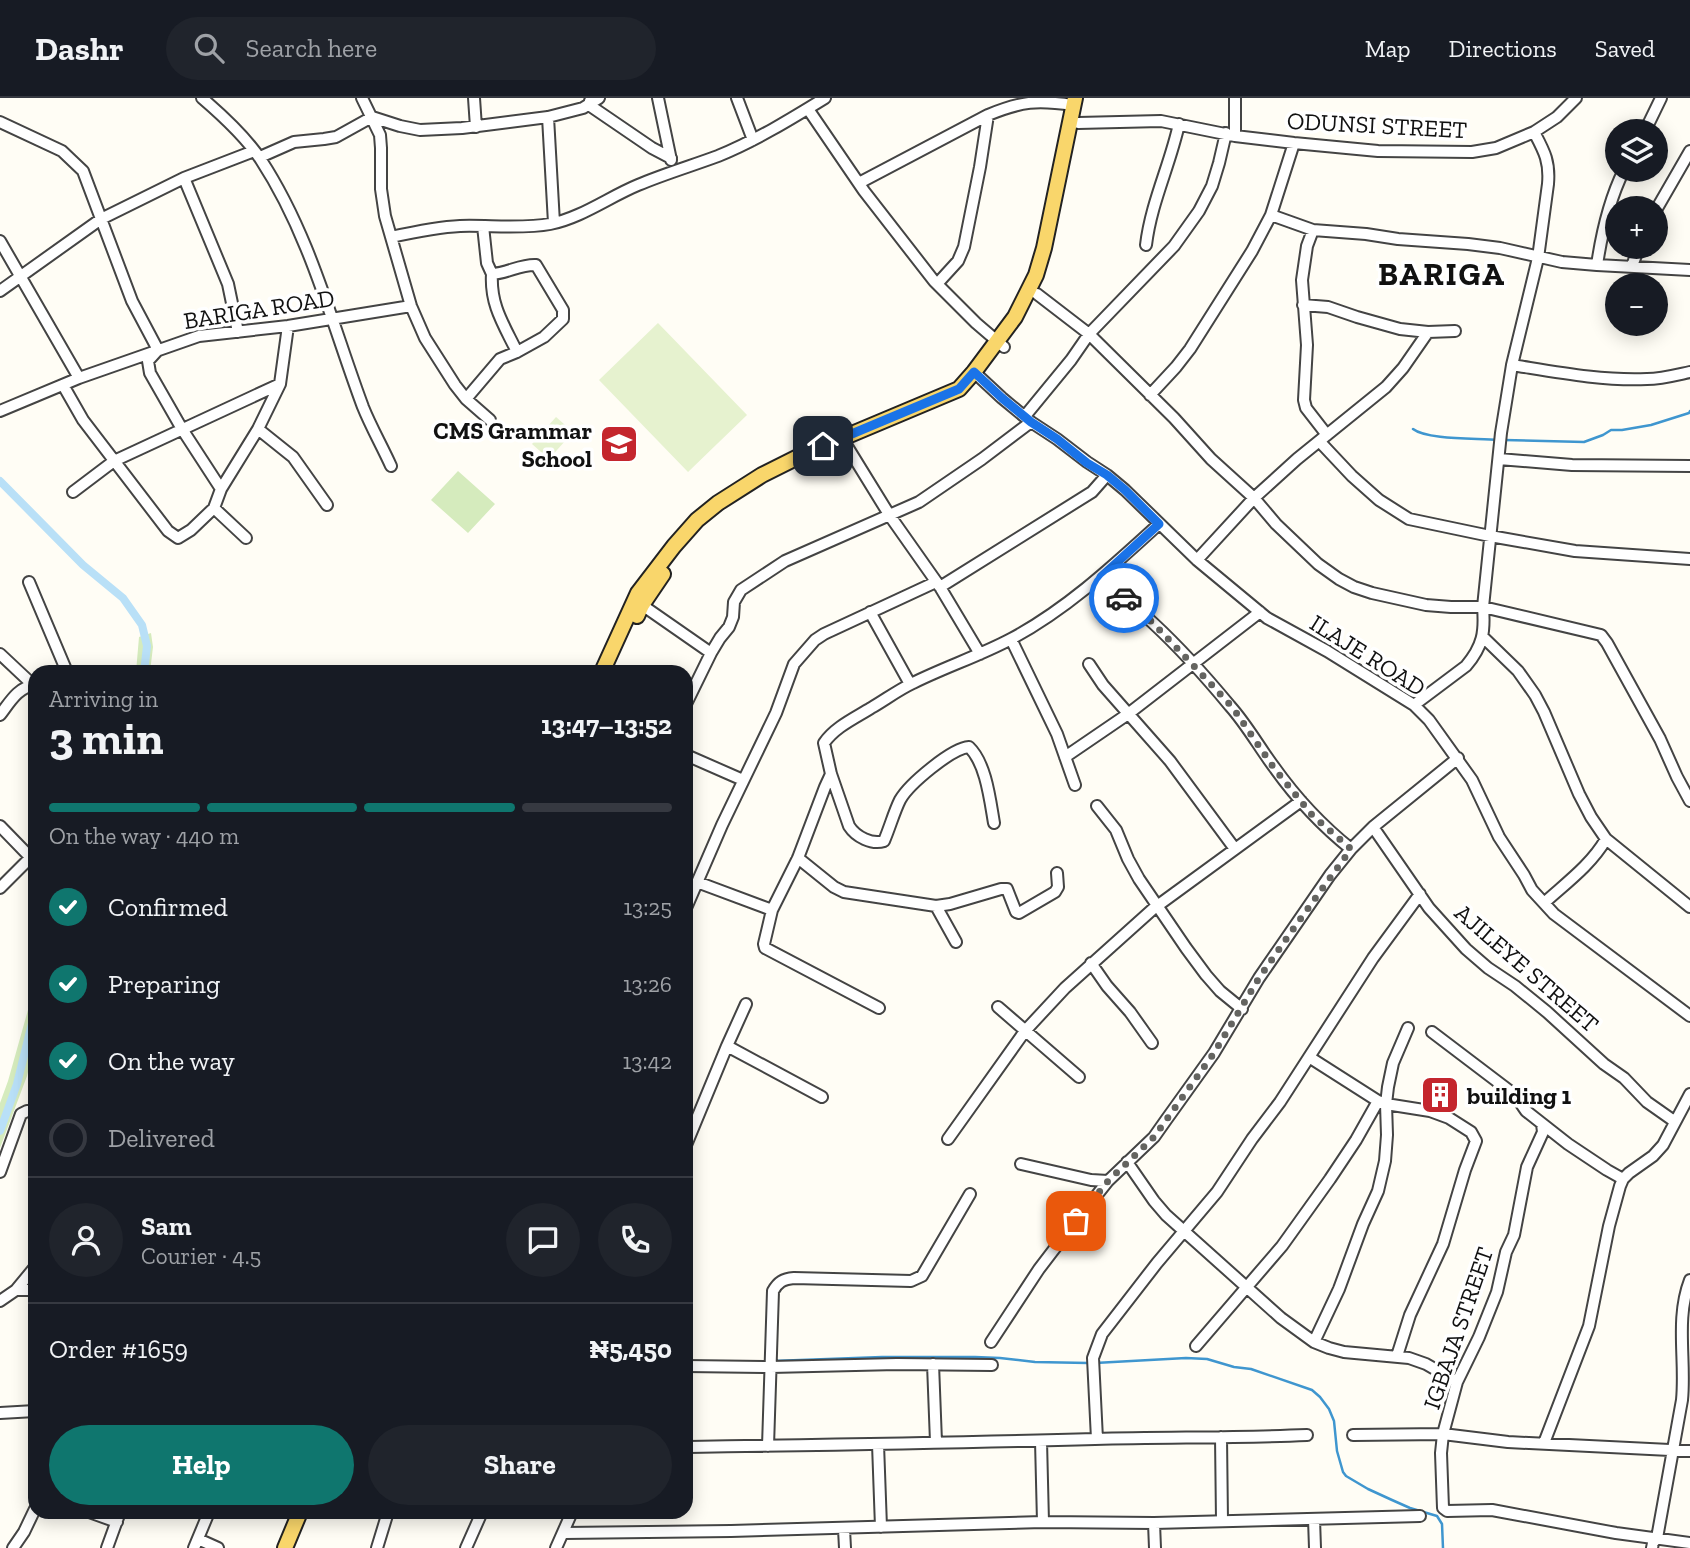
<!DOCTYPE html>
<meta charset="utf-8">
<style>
:root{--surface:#171b24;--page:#20242c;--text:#f1f3f6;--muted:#9ea1a6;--line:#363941;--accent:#0f766e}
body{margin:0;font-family:"Zilla Slab",serif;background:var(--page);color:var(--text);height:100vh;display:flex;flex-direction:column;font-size:26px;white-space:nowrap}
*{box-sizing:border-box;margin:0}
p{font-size:23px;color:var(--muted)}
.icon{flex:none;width:38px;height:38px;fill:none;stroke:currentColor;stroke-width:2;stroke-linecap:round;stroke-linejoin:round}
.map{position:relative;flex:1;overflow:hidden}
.panel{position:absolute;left:28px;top:567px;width:665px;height:854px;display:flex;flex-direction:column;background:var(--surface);border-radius:21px;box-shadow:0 4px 18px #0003}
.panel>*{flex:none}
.tools{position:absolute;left:1605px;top:21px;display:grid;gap:14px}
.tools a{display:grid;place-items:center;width:63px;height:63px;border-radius:50%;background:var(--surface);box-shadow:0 4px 18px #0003;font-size:35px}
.pin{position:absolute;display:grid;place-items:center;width:60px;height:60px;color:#fff;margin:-30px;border-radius:14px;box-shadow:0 4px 10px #0006}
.courier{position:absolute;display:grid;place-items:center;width:70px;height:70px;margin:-35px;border:5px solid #1a73e8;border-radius:50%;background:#fff;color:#222;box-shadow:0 2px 9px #0007}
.summary em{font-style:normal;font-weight:800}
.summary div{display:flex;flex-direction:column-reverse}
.summary{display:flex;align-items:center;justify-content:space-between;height:119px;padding:0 21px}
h1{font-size:46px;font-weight:800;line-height:52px}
.bar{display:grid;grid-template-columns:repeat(4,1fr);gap:10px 7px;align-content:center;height:84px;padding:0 21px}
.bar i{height:9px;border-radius:5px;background:var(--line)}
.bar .selected{background:var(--accent)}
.bar p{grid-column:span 4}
.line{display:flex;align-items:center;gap:18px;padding:0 21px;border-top:2px solid var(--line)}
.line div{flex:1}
.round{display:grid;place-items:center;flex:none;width:74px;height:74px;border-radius:37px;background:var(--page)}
ol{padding:0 21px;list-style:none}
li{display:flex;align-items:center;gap:21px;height:77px}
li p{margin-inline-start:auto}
li .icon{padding:7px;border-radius:50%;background:var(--accent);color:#fff;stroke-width:4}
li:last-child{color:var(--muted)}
li i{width:38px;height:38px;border:4px solid var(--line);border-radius:50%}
.cta{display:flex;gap:14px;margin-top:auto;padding:14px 21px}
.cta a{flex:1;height:80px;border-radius:42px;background:var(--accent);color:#fff;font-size:28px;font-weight:800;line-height:80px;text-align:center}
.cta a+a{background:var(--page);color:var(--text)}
header{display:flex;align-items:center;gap:42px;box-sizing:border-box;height:98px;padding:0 35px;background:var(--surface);border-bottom:2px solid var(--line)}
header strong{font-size:33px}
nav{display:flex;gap:38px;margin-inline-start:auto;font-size:24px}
.search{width:490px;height:63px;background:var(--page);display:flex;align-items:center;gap:18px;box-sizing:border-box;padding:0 24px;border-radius:38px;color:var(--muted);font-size:26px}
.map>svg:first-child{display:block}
.green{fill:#d5ebbd}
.pitch{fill:#e6f2cf}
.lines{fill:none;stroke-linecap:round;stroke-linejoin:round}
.stream{stroke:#3f96cf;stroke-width:2.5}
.canal{stroke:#b9e0f7;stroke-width:8}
.minor-casing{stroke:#444;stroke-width:14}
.major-casing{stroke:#222;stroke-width:18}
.minor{stroke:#fff;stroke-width:10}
.major{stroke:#f9d66b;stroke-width:14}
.done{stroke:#646461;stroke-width:7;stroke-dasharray:0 12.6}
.route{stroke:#1a73e8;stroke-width:9}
.labels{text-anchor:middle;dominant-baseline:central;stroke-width:7;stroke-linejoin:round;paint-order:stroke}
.street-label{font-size:24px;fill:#111;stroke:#fff}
.poi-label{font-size:24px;font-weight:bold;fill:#111;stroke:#fff;text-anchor:end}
.district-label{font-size:32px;font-weight:bold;letter-spacing:2px;fill:#111;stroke:#fff}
</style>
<header>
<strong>Dashr</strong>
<div class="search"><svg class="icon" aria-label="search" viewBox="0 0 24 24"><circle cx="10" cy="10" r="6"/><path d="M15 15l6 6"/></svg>Search here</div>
<nav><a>Map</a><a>Directions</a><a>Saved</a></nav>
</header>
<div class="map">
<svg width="1690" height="1450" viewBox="0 0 1690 1450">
<rect width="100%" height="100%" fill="#fffdf5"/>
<path class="green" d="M458 373 495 406 468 435 431 402Z
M151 535 153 549 150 574H136L139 539Z
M35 887V946L27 978 0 1050V1005L8 983Z"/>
<path class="pitch" d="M658 225 747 317 688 374 599 282Z
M556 319 573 334 549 361 532 346Z"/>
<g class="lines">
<path class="stream" d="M1413 331C1427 342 1478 340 1498 342
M1504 342 1584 344 1603 337 1611 332H1622L1651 327 1689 315 1690 313
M773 1263 882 1259H975L1000 1260 1035 1264 1088 1265
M1095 1265 1186 1260 1207 1261 1234 1269 1251 1271 1312 1292 1320 1299 1329 1311 1334 1323 1337 1353 1343 1374 1346 1378 1368 1391 1392 1402 1410 1410 1437 1418 1442 1426 1443 1450"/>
<path class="canal" d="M0 383 83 467 123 500 142 527 147 548 144 574
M0 1033 17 986 35 913"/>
<defs>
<path id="minor" d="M202 0C223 18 246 39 261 62 310 137 332 226 363 309 371 329 382 348 391 368
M362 0 380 37 381 50V91L385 118 411 208 425 240 455 287 466 301 490 322
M474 0 476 29
M658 0 671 62
M737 0 753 42
M1235 0V38
M590 3 589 7 652 50 671 60
M808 11 864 93 934 183 976 225 1004 249
M548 19 554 125
M0 24 62 53 83 73 132 203 158 252 148 263 150 275 182 331 221 391
M1078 25 1161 23 1235 38 1294 45 1378 53 1472 54 1496 50 1534 34 1557 19 1576 0
M1645 33 1661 0
M260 59 294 44 324 41 336 39 372 19 400 28 420 32 462 30 548 19 583 10 599 0
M184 80 228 186 238 234
M859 85 988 17C1022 3 1037 2 1073 7
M1656 112 1690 53
M1271 117 1313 132 1366 136 1398 141 1468 146 1500 150 1562 164 1597 167 1690 172
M1313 132 1307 148 1302 182 1307 247 1304 302 1306 310 1327 337
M391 139C414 134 437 129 460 128 487 127 524 131 550 126 581 120 609 99 638 87 664 76 691 68 718 58 755 43 791 21 825 0
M0 143 79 280
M1146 147C1151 105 1170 67 1179 26
M1597 167C1602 133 1609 102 1624 72
M1632 168 1639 149
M492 176C490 207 504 227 517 254
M937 186 958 163 964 149 980 69 988 17
M0 193 101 121 184 80 254 53
M1037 196 1089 236 1174 320 1211 361 1254 400 1276 426 1318 466 1339 481 1354 489 1372 495 1426 507 1451 509H1483L1601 537 1607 545 1660 641 1677 679 1690 703
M1303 207 1328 209 1357 219 1400 231 1428 234 1455 233
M1512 267C1556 274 1602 283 1647 281 1661 281 1676 277 1690 274
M974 274 1002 300 1031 324 1057 341 1087 364 1107 377 1125 392 1197 462 1267 520 1327 553 1414 607 1429 622 1472 682 1499 739 1524 777 1532 792 1554 816 1690 918
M63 287 83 322 168 433 178 440 191 432 214 410 221 391 258 331 280 286 288 228
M1150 297 1176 269 1190 251 1252 153 1271 117 1294 45
M466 301 500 261 517 254 544 239 563 221V212L536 167C521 166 508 175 492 176L487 165 483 128
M0 313 79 280 199 238 288 228 411 208
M1025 318 1071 262 1089 236 1174 148 1199 113 1212 88 1219 65 1226 35
M258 331 293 359 327 407
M1320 344 1352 378 1379 402 1409 421 1490 438 1575 453 1690 461
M845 345 890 418 940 489 980 556
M1499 361 1572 367 1690 368
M73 394 114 363 280 286
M214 410 246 440
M1197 462 1254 400 1297 361 1386 289 1403 270 1428 234
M1102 479C1118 495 1136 509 1153 525 1181 551 1206 579 1230 608 1247 627 1259 649 1274 669 1296 700 1321 727 1351 751
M29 484 67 574
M940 489 1092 394 1107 377
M642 507 711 555
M870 514 910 586
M1483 539 1518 573 1535 597 1544 614 1579 696 1591 719 1606 741 1690 809
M1011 541 1057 636 1075 687
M0 556 32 586
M1089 566 1103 587 1170 663 1235 751
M686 606 711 555 720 540 729 529 733 519 734 504 741 492 785 463 919 404 982 361 1031 324
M1414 607 1466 568C1483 548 1485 534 1483 509L1501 335 1512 267 1538 160 1548 86C1550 63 1544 53 1534 34
M0 617C10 604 18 589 35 587
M686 657 743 682
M1065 659 1128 616 1260 514
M831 676 825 689 798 760 772 812 764 846 765 850 879 910
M1097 708 1116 732 1128 761 1139 781 1186 850 1206 877 1220 893 1242 911
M994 725C990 702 986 665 969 649 952 650 909 686 900 702 894 714 890 729 884 743 872 747 856 739 849 728L831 676 824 645C835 629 855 620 871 610 885 602 898 592 913 585 945 569 979 558 1011 541 1067 511 1113 468 1159 426
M0 728 35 764
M1373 729 1429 810 1466 851 1488 870 1515 888 1547 914 1604 966 1624 980 1647 1004 1674 1023
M798 760 834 789 844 794 936 808 950 806 1001 791H1007L1016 814 1019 815 1055 794 1058 789 1057 775
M697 784 772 812
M0 790 31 759
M1544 805C1566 785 1591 767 1606 741
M936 808 956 844
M686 810 722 727 776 615 794 566 815 542 824 536 936 484
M1091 865 1107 888 1130 914 1152 945
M998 909 1079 979
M1432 934 1515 997 1526 1013 1568 1046 1607 1072 1623 1081
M727 948 746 906
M1309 959 1378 1003 1386 1006 1430 1013 1449 1020 1471 1034 1476 1043 1465 1072 1443 1146 1410 1217 1397 1258
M1542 1026 1543 1034 1527 1069 1514 1137 1506 1154 1497 1194 1479 1239 1457 1284 1443 1336 1441 1355 1443 1410 1447 1413 1492 1412 1616 1435 1690 1445
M948 1041 1025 933 1065 890 1153 811 1301 703
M686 1047 727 948 822 999
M1127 1064 1154 1103 1166 1117 1281 1220 1314 1244 1329 1250 1344 1254 1409 1260 1426 1266 1457 1284
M1021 1066 1091 1082 1108 1083
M0 1074 21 1016 27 1013H35
M16 1192H35
M0 1203 16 1192 35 1169
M991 1244 1039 1171 1065 1137 1108 1083 1154 1039 1166 1022 1214 955 1259 880 1330 777 1351 751 1373 729 1458 660
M1314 1244 1339 1191 1363 1126 1378 1093 1385 1063 1387 1037 1386 1006 1388 989 1393 965 1408 930
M1196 1248 1282 1148 1330 1081 1356 1042 1378 1003
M933 1266 936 1344
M686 1268 771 1269 897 1266 992 1267
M0 1315 35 1313
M1353 1337 1443 1336 1508 1344 1690 1353
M1221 1339 1222 1423
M1097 1341 1093 1260 1102 1236 1157 1165 1217 1094 1252 1041 1280 1004 1373 860 1420 796
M1041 1343 1043 1424
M1544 1345 1589 1228 1609 1128 1620 1088 1623 1081 1629 1075 1653 1058 1663 1047 1690 996
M878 1346 881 1429
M768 1348 773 1193C778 1184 783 1181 794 1180L911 1183 922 1178 970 1096
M686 1349C822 1347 959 1345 1095 1341 1166 1339 1237 1340 1307 1337
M89 1414 117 1424
M1314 1421 1315 1450
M1154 1425 1155 1450
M844 1431 845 1450
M564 1435 731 1433 1043 1424 1154 1425 1420 1418
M198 1441 218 1450
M13 1450 24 1434 35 1411
M107 1450 120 1414
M194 1450 209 1414
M377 1450 388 1414
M466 1450 482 1414
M556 1450 572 1414
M1652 1450 1653 1445 1657 1440 1682 1302C1686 1262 1675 1221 1690 1182"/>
<path id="major" d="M637 518 642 507 663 476
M602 574 638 495 674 448 697 422 718 405 762 377 802 357 959 291 974 274 1015 219 1036 177 1044 150 1075 0
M285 1450 300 1414"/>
</defs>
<use href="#minor" class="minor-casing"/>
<use href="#major" class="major-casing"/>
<use href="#minor" class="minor"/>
<use href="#major" class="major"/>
</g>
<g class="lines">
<path class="done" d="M1076 1123 1108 1083 1154 1039 1214 955 1259 880 1296 827 1351 751 1312 717 1274 670 1233 610 1210 585 1153 525 1124 500"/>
<path class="route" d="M823 348 959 291 974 274 1002 300 1031 324 1057 341 1087 365 1107 377 1125 392 1159 426 1101 479 1124 500"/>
</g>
<defs>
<symbol id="school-square" viewBox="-11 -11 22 22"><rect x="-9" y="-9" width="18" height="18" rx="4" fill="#c4262e" stroke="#fff"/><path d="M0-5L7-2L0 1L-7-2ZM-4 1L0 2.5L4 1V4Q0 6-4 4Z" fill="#fff"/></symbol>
<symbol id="building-square" viewBox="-11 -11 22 22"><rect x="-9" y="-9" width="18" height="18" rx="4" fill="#c4262e" stroke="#fff"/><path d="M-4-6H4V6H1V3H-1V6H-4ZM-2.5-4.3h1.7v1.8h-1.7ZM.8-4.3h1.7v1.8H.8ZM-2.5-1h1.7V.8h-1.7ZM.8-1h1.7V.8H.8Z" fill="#fff"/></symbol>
</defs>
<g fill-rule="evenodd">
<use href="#school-square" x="597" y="324" width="44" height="44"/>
<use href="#building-square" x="1418" y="975" width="44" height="44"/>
</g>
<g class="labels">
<g class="street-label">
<text transform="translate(1377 27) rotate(3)">ODUNSI STREET</text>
<text transform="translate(259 211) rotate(-9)">BARIGA ROAD</text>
<text transform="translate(1368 557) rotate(32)">ILAJE ROAD</text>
<text transform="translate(1527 870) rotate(41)">AJILEYE STREET</text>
<text transform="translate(1458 1230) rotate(-71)">IGBAJA STREET</text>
</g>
<g class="poi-label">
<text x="592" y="332">CMS Grammar<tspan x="592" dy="28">School</tspan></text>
<text x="1467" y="997" text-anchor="start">building 1</text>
</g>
<g class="district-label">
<text x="1442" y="176">BARIGA</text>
</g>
</g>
</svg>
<div class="tools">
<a><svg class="icon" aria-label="layers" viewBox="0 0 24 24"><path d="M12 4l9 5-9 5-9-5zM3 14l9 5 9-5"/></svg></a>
<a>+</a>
<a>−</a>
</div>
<div class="pin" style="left:1076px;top:1123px;background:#ea580c"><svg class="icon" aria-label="bag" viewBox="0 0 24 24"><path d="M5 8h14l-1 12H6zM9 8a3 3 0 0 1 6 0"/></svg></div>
<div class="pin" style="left:823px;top:348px;background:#1f2937"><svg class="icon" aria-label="home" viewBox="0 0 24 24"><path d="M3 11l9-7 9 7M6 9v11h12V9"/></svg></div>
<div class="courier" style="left:1124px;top:500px"><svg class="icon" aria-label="car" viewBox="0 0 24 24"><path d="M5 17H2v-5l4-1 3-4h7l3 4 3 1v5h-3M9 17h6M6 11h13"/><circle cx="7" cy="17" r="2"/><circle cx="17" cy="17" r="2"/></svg></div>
<section class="panel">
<div class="summary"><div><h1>3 min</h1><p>Arriving in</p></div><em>13:47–13:52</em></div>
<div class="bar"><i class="selected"></i><i class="selected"></i><i class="selected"></i><i></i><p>On the way · 440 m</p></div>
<ol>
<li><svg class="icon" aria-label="check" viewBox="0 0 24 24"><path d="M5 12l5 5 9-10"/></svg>Confirmed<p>13:25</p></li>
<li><svg class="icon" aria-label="check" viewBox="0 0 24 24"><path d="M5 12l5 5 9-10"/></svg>Preparing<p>13:26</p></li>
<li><svg class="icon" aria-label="check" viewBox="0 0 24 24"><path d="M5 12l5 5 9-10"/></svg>On the way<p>13:42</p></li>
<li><i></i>Delivered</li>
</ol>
<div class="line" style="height:126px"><a class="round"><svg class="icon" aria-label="person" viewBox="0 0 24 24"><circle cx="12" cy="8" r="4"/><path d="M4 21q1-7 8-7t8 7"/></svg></a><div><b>Sam</b><p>Courier · 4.5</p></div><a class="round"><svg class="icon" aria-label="chat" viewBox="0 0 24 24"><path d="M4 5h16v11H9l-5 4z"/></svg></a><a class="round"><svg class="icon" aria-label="phone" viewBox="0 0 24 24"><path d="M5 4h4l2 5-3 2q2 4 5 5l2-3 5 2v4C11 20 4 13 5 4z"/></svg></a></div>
<div class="line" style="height:91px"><div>Order #1659</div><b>₦5,450</b></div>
<div class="cta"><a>Help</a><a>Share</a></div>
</section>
</div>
